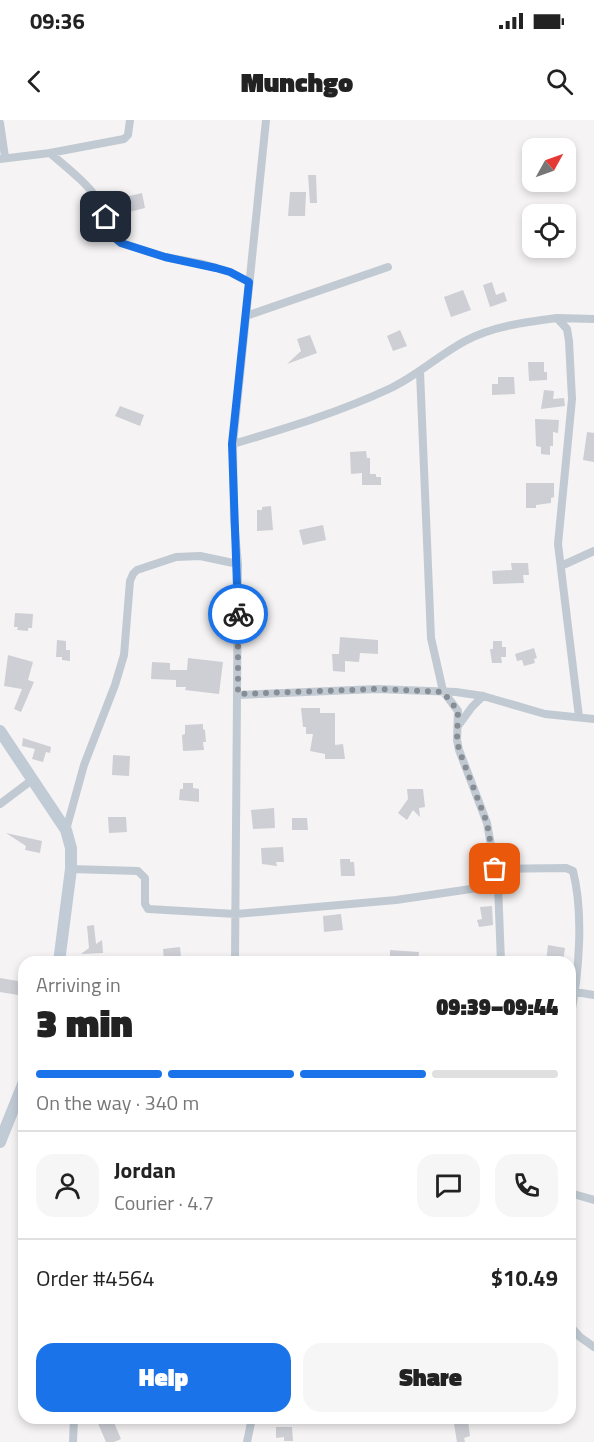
<!DOCTYPE html>
<meta charset="utf-8">
<style>
:root{--surface:#fff;--page:#f6f6f6;--text:#222;--muted:#767676;--line:#e0e0e0;--accent:#1a73e8}
body{margin:0;font-family:"Titillium Web",sans-serif;background:var(--page);color:var(--text);height:100vh;display:flex;flex-direction:column;font-size:22px;white-space:nowrap}
*{box-sizing:border-box;margin:0}
p{font-size:20px;color:var(--muted)}
.icon{flex:none;width:33px;height:33px;fill:none;stroke:currentColor;stroke-width:2;stroke-linecap:round;stroke-linejoin:round}
.map{position:relative;flex:1;overflow:hidden}
.side{position:absolute;left:18px;top:836px;width:558px;height:468px;display:flex;flex-direction:column;background:var(--surface);border-radius:18px;box-shadow:0 3px 9px #0003}
.side>*{flex:none}
.needle{width:39px;rotate:50deg}
.fabs{position:absolute;left:522px;top:18px;display:grid;gap:12px}
.fabs a{display:grid;place-items:center;width:54px;height:54px;border-radius:12px;background:var(--surface);box-shadow:0 3px 9px #0003;font-size:30px}
.pin{position:absolute;display:grid;place-items:center;width:51px;height:51px;color:#fff;margin:-26px;border-radius:12px;box-shadow:0 3px 9px #0006}
.courier{position:absolute;display:grid;place-items:center;width:60px;height:60px;margin:-30px;border:4px solid #1a73e8;border-radius:50%;background:#fff;color:#222;box-shadow:0 2px 8px #0007}
.head em{font-style:normal;font-weight:800}
.head div{display:flex;flex-direction:column-reverse}
.head{display:flex;align-items:center;justify-content:space-between;height:102px;padding:0 18px}
h1{font-size:39px;font-weight:800;line-height:45px}
.bar{display:grid;grid-template-columns:repeat(4,1fr);gap:9px 6px;align-content:center;height:72px;padding:0 18px}
.bar i{height:8px;border-radius:4px;background:var(--line)}
.bar .selected{background:var(--accent)}
.bar p{grid-column:span 4}
.line{display:flex;align-items:center;gap:15px;padding:0 18px;border-top:2px solid var(--line)}
.line div{flex:1}
.round{display:grid;place-items:center;flex:none;width:63px;height:63px;border-radius:18px;background:var(--page)}
.action{display:flex;gap:12px;margin-top:auto;padding:12px 18px}
.action a{flex:1;height:69px;border-radius:18px;background:var(--accent);color:#fff;font-size:24px;font-weight:800;line-height:69px;text-align:center}
.action a+a{background:var(--page);color:var(--text)}
.status{display:flex;justify-content:space-between;align-items:center;height:42px;padding:0 30px;background:var(--surface);direction:ltr}
.status svg{height:16px;fill:currentColor}
header{display:flex;justify-content:space-between;align-items:center;height:78px;padding:0 18px;background:var(--surface);font-size:27px;font-weight:800}
.map>svg:first-child{display:block}
.building{fill:#cdcfd5}
.lines{fill:none;stroke-linecap:round;stroke-linejoin:round}
.street{stroke:#c1cad2;stroke-width:8}
.secondary{stroke:#c1cbd6;stroke-width:12}
.done{stroke:#868d94;stroke-width:6;stroke-dasharray:0 10.8}
.route{stroke:#1a73e8;stroke-width:8}
</style>
<div class="status"><b>09:36</b><svg viewBox="0 0 49 12"><path d="M0 12V9h3v3zM5 12V6h3v6zM10 12V3h3v9zM15 12V0h3v12zM26 1h20v11H26zM47 4h2v5h-2z"/></svg></div>
<header><svg class="icon" aria-label="back" viewBox="0 0 24 24"><path d="M15 5l-7 7 7 7"/></svg>Munchgo<svg class="icon" aria-label="search" viewBox="0 0 24 24"><circle cx="10" cy="10" r="6"/><path d="M15 15l6 6"/></svg></header>
<div class="map">
<svg width="594" height="1322" viewBox="0 0 594 1322">
<rect width="100%" height="100%" fill="#f5f3f3"/>
<path class="building" d="M308 55H316L317 83H310Z
M290 72H306L305 96H288Z
M142 73 145 88 129 92 125 77Z
M492 162 496 175 504 172 507 181 490 187 483 165Z
M463 170 471 190 451 197 444 177Z
M400 210 407 226 393 231 387 216Z
M310 215 317 233 287 244 301 231 297 219Z
M528 242H544V252H547V260L529 261Z
M498 257H514L515 274 492 275V264H498Z
M544 270 554 271 553 279 564 278 565 286 541 289Z
M120 286 144 295 140 306 115 296Z
M535 299 559 300 558 313 553 312V326H550V335L541 334V327L536 326Z
M587 312 594 313V342L583 340Z
M366 331 367 338H370V354H376V357H381V365H362V353L351 354 350 332Z
M526 363H554V377L551 378V383L536 385V388H526Z
M271 386 273 410 257 411V390H262V387Z
M323 405 326 420 303 425 299 410Z
M511 443H528L529 455H523L524 463 493 464 492 451 512 450Z
M15 493 33 494 32 508H28V511L17 510 18 507H14Z
M340 517 378 520V534L360 533 359 542 345 541V552L333 551 332 534H339Z
M57 520 66 521V530H70V541L62 540V537H56Z
M493 521H502V527H506V537H501L502 543H492L490 529H493Z
M534 528 537 538 534 539 535 543 524 546 522 540 517 541 515 534Z
M8 535 33 542 28 560 34 562 21 592 14 589 22 569 4 566Z
M188 538 223 542 219 574 185 570 186 567H176V560L151 559 152 542 170 543V550H187Z
M301 588H320V593H335V625L343 624 345 639H325V634L310 631 313 614H306V607H303Z
M203 604V609L205 610 206 622H203L204 630 183 631 182 615 185 614V605Z
M23 618 51 627 50 633 46 632 43 642 32 639 35 629 22 626Z
M113 635 130 636 129 656 112 655Z
M183 663H193V668L199 669V682L179 680 180 669H183Z
M407 669H423L425 687 419 688 420 697 413 690 407 700 398 693 408 679Z
M274 688 275 708 253 709 251 690Z
M108 697H126L127 712 109 713Z
M292 698H307L308 710H292Z
M6 713 42 721 40 733 25 730 26 726Z
M283 727 284 742H276L277 746 262 744 261 728Z
M340 739H350V742H354L355 756H341Z
M492 786 493 805 479 807 477 800 482 799 480 787Z
M341 794 343 810 324 812 323 796Z
M94 805 96 824 102 820 103 833 81 834 89 828 87 806Z
M548 825 565 828 563 842H546Z
M180 827 181 837H177V842H164L163 829Z
M390 830 419 832 418 842 390 840Z
M0 858 24 862V876L0 872Z
M98 1298H112L121 1319 114 1322H106L97 1301 99 1300Z
M468 1301 470 1316 464 1318 465 1322H457L454 1304Z
M276 1307H292L293 1321H284V1317L276 1318Z"/>
<g class="lines">
<path class="street" d="M0 3 5 37
M50 33C67 48 86 62 99 81 108 95 107 113 121 123L165 137 203 144 230 152 249 162
M0 39 50 33 124 19 128 15 130 0
M246 196 388 147
M557 198 594 199
M420 252 431 518 443 571 458 591 457 620 459 630 487 703 498 765 501 842
M233 324C287 308 340 292 391 268 418 255 439 235 465 221 493 206 526 202 557 198L567 209 569 221 572 279 558 424 579 597
M561 446 594 431
M238 575 377 569 456 572 483 576 545 594 594 599
M458 606 472 587 483 576
M0 684 32 660
M66 710 84 645 115 565 124 535 130 461 133 454 137 450 176 437 200 436 238 444
M71 749 138 751 145 758V784L148 789 236 794 396 780 498 765
M495 749 566 748 573 751C584 794 579 855 570 899
M235 842 238 444 234 401 233 324 266 0
M570 871 594 875
M570 1073 594 1080
M570 1124 572 1137 570 1140
M570 1206 580 1217 594 1227
M73 1322 74 1298
M247 1322 252 1298"/>
<path class="secondary" d="M0 611 66 710 71 728V749L59 842
M0 1022 24 962"/>
</g>
<g class="lines">
<path class="done" d="M238 494V574L377 569 443 572 458 591 457 620 459 630 487 703 495 749"/>
<path class="route" d="M106 97 116 119 121 123 165 137 216 148 230 152 249 162 232 324 238 494"/>
</g>
</svg>
<div class="fabs">
<a><svg class="needle" viewBox="-14 -14 28 28"><path d="M0-13l5 13h-10z" fill="#e53935"/><path d="M0 13l5-13h-10z" fill="#767676"/></svg></a>
<a><svg class="icon" aria-label="locate" viewBox="0 0 24 24"><circle cx="12" cy="12" r="6"/><path d="M12 2v4M12 18v4M2 12h4M18 12h4"/></svg></a>
</div>
<div class="pin" style="left:495px;top:749px;background:#ea580c"><svg class="icon" aria-label="bag" viewBox="0 0 24 24"><path d="M5 8h14l-1 12H6zM9 8a3 3 0 0 1 6 0"/></svg></div>
<div class="pin" style="left:106px;top:97px;background:#1f2937"><svg class="icon" aria-label="home" viewBox="0 0 24 24"><path d="M3 11l9-7 9 7M6 9v11h12V9"/></svg></div>
<div class="courier" style="left:238px;top:494px"><svg class="icon" aria-label="bike" viewBox="0 0 24 24"><circle cx="6" cy="16" r="4"/><circle cx="18" cy="16" r="4"/><path d="M6 16l4-8h5l3 8M10 8l3 8H6M13 5h3"/></svg></div>
<section class="side">
<div class="head"><div><h1>3 min</h1><p>Arriving in</p></div><em>09:39–09:44</em></div>
<div class="bar"><i class="selected"></i><i class="selected"></i><i class="selected"></i><i></i><p>On the way · 340 m</p></div>
<div class="line" style="height:108px"><a class="round"><svg class="icon" aria-label="person" viewBox="0 0 24 24"><circle cx="12" cy="8" r="4"/><path d="M4 21q1-7 8-7t8 7"/></svg></a><div><b>Jordan</b><p>Courier · 4.7</p></div><a class="round"><svg class="icon" aria-label="chat" viewBox="0 0 24 24"><path d="M4 5h16v11H9l-5 4z"/></svg></a><a class="round"><svg class="icon" aria-label="phone" viewBox="0 0 24 24"><path d="M5 4h4l2 5-3 2q2 4 5 5l2-3 5 2v4C11 20 4 13 5 4z"/></svg></a></div>
<div class="line" style="height:78px"><div>Order #4564</div><b>$10.49</b></div>
<div class="action"><a>Help</a><a>Share</a></div>
</section>
</div>
